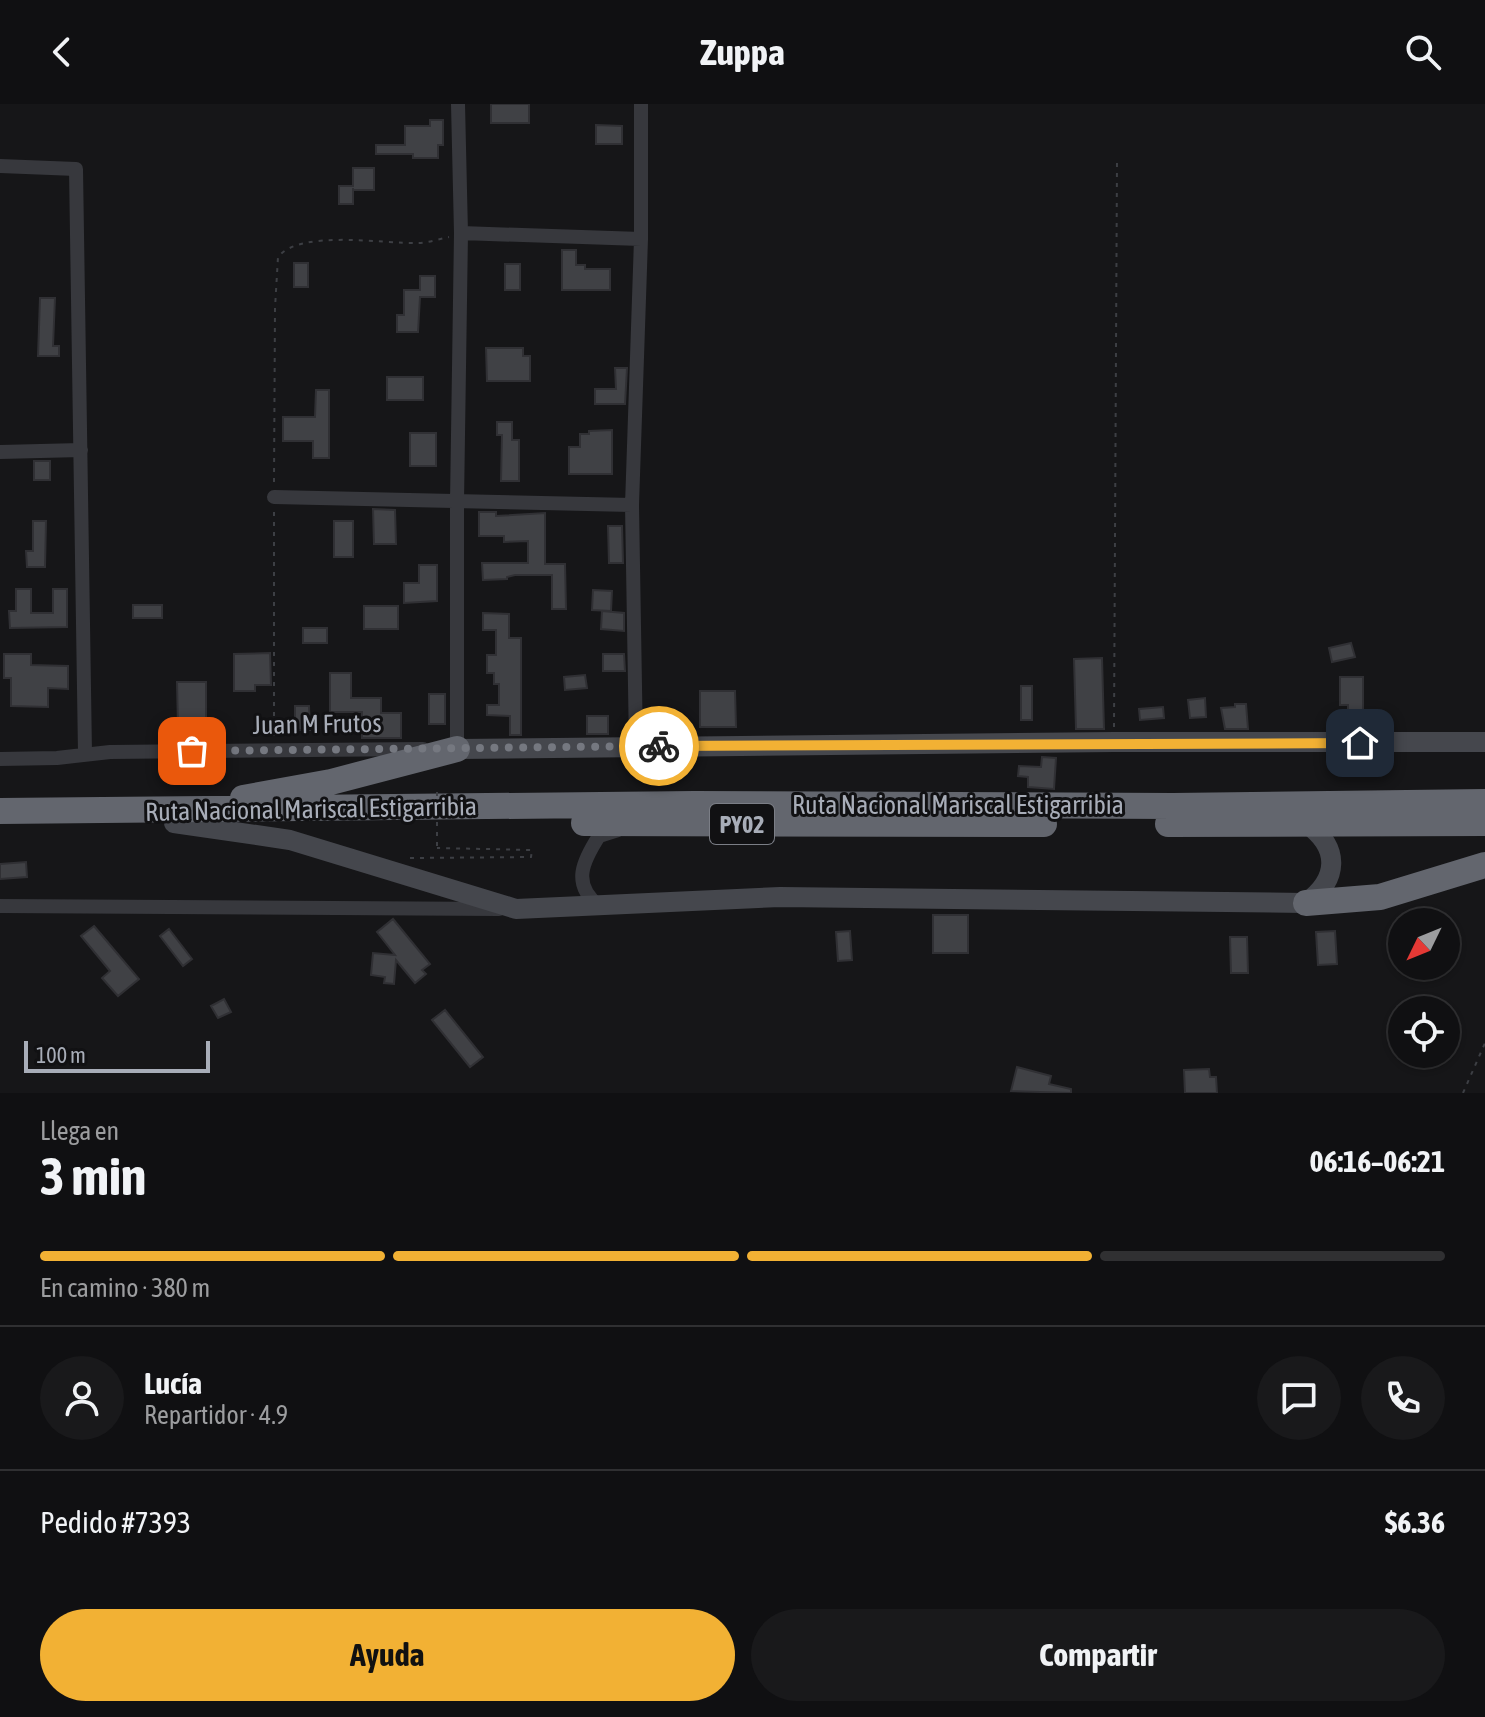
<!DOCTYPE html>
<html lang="es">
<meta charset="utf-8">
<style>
:root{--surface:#101012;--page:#19191b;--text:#f1f3f6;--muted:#9c9d9f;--line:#303032;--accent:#f2b134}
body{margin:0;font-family:"Asap Condensed",sans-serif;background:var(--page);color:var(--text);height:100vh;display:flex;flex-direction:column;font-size:30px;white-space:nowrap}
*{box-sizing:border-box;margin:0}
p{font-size:26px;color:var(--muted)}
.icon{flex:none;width:44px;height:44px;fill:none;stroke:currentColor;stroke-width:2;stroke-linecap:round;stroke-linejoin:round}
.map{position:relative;height:989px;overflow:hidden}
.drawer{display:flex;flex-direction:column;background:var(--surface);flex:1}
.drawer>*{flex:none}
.needle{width:52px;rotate:227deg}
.fabs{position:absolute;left:1388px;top:804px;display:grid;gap:16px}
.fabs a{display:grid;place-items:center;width:72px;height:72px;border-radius:50%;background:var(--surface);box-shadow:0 2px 6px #0004,0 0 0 2px var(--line);font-size:40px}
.scale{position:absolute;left:24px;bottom:20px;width:186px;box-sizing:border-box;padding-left:8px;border:4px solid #a8adb8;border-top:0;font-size:22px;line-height:28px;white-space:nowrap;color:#a8adb8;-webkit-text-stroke:6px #111113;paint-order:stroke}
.pin{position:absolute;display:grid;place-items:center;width:68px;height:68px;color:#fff;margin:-34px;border-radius:16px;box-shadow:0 4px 12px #0006}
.courier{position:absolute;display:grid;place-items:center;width:80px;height:80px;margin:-40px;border:6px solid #f2b134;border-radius:50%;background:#fff;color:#222;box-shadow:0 2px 10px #0007}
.overview em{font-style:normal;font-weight:700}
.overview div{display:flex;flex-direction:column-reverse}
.overview{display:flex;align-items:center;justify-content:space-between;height:136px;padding:0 40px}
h1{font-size:52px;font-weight:700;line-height:60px}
.bar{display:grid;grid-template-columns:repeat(4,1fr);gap:12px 8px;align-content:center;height:96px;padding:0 40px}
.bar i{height:10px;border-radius:6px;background:var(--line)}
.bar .current{background:var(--accent)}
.bar p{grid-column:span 4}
.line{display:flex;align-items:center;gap:20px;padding:0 40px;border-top:2px solid var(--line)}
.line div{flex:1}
.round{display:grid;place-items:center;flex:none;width:84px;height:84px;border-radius:42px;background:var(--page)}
.cta{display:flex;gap:16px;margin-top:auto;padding:16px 40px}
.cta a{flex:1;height:92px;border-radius:48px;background:var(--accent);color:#111;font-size:32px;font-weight:700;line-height:92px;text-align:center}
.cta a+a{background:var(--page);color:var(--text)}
header{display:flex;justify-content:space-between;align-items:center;height:104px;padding:0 40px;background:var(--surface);font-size:36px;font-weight:700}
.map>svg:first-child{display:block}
.building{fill:#404145;stroke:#303034;stroke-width:2}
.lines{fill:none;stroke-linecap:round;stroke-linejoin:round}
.path{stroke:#3d3f44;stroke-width:2;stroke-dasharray:4 6;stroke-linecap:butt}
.street{stroke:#37383d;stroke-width:14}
.secondary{stroke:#45474d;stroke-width:20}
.highway{stroke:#63666e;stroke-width:26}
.path-bridge{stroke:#3d3f44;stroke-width:2;stroke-dasharray:4 6;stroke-linecap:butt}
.done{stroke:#757880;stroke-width:8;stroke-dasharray:0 14.4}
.route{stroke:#f2b134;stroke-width:10}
.labels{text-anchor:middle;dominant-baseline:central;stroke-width:6;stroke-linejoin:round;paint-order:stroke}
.shield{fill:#111113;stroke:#7b7e86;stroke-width:2}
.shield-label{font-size:24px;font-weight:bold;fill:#a8adb8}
.street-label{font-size:26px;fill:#a8adb8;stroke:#111113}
</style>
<header><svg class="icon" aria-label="back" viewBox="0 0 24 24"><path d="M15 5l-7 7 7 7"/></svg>Zuppa<svg class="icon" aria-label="search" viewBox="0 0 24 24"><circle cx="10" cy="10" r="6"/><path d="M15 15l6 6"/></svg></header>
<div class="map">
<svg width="1485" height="989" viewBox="0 0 1485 989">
<rect width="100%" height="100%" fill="#161618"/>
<path class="building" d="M491 0H529V19H491Z
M430 16H443V41H438V54H413V50H376V41H405V22H430Z
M596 21 622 22V40H596Z
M353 64H374V86H353V84V100H339V82H353Z
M562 146H576V161H585V165H610V186H562Z
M294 159H308V183H294Z
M505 160H520V186H505Z
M420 172H435V193H420L418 228H397V211H404V186H420Z
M40 194H55L53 242H59V252H38Z
M486 244H523V252H530V277H487Z
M615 264H627L625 300H595V285H616Z
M387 273H423V296H387Z
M316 286H329V354H313V337H283V313H315Z
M497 318H512V336H519V377H501L502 331H497Z
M612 326V370H569V343H580V330H589V327Z
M410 329H436V362H410Z
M34 357H50V376H34Z
M373 405 395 406 396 440H374Z
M479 408H496V412L545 409V460H565L566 505H552V471H515L507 473V475L483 476 482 459H528V437L504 438V432H479Z
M33 417H46L45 463H27L26 447H33Z
M334 417H353V453H334Z
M608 422H622L623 459H609Z
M419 461H437V497L404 499V479H419Z
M16 485H31V509H53V485H67V523L10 524 9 507H16Z
M593 486 612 487 611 507 592 506Z
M133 501H162V514H133Z
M364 502H398V525H364Z
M602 507 624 509V527L601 525Z
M483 509 509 510V534H521V631H510V612L487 611V601H499V580H494V569H487V551H496V526H483Z
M303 524H327V539H303Z
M1351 539 1355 553 1332 558 1329 544Z
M270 549 271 581H255V587H234V550Z
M4 550H31V561L68 562V585L48 584V603L11 602V574H4Z
M603 550H624L625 567H603Z
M1102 554 1104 625H1076L1074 555Z
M330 569H351V594H381V609H401V634H362V608H330Z
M585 571 587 584 565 586 564 573Z
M1340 573H1363V624H1348V601H1340Z
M177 578H206V622H178Z
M1021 582H1032V616H1021Z
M700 587H735L736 623H700Z
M429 590H445V620H429Z
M1205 594 1206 613 1190 614 1188 596Z
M1235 600H1246L1248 625H1225L1221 604 1235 603Z
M295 602H309L310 626H295Z
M1163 603 1164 614 1140 616 1139 605Z
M587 612H608V630H587Z
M1042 653 1056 654 1054 685 1028 683V673L1018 672 1019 662 1041 663Z
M26 758 27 773 0 775V760Z
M933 811H968V849H933Z
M393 815 430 860 422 866 426 870 415 879 396 856 394 880 384 879 385 873 371 871 373 849 395 851 377 828Z
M94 822 139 875 118 892 102 874 110 867 81 832Z
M169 825 192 855 183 862 160 832Z
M850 827 852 856 838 857 836 828Z
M1335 827 1337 860 1318 861 1316 828Z
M1230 833H1247L1248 869H1231Z
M224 895 231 908 218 914 211 902Z
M445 906 483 953 470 963 432 916Z
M1017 963 1051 972 1049 980 1071 985V989L1011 987Z
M1209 965 1210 973H1216L1217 989H1185L1184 966Z"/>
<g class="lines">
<path class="path" d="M274 378 275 204 278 153C300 125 384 140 418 139 428 139 439 135 449 133
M274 408V634
M1114 623 1117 56
M410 754 531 753 532 746 437 744
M1463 989 1485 939"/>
<path class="street" d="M0 62 76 65 85 649
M461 129 641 135
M0 348 81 346
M274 393 632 401
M636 642 632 401 641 135V0
M452 645H457V398L461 129 458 0
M0 655 57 654 110 648 423 645
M0 802 499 805
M599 802C571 780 583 757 599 732L618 726"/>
<path class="secondary" d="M457 645 1114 638H1485
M174 719 290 736 516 805 780 793 1306 799C1339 775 1340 744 1307 720"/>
<path class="highway" d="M243 694 331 678 457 645
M0 707 694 700 1173 702 1485 698
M584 719 1044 720
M1168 720 1485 719
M1306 799 1380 793 1485 761"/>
<path class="path-bridge" d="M437 688V744"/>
</g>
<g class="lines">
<path class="done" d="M192 647 659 642"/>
<path class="route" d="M659 642 1360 639"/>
</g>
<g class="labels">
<rect class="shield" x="710" y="700" width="64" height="40" rx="6"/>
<g class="shield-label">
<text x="742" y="720">PY02</text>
</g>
<g class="street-label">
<text transform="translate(317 620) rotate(-1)">Juan M Frutos</text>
<text x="958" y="701">Ruta Nacional Mariscal Estigarribia</text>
<text transform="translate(311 705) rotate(-1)">Ruta Nacional Mariscal Estigarribia</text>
</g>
</g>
</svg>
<div class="fabs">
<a><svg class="needle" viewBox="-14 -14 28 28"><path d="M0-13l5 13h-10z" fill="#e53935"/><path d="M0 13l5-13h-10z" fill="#9c9d9f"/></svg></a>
<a><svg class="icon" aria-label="locate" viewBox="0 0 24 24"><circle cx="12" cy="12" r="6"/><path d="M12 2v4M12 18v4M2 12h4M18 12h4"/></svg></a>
</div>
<div class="scale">100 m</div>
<div class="pin" style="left:192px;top:647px;background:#ea580c"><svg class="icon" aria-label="bag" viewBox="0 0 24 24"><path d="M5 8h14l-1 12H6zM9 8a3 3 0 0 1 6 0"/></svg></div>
<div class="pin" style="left:1360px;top:639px;background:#1f2937"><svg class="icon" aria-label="home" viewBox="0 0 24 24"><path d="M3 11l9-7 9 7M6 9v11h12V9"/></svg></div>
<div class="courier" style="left:659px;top:642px"><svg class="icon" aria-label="bike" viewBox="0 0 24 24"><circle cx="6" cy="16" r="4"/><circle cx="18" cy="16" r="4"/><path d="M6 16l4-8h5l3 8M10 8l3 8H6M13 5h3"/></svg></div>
</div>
<section class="drawer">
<div class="overview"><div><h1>3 min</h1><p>Llega en</p></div><em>06:16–06:21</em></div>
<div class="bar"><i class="current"></i><i class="current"></i><i class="current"></i><i></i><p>En camino · 380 m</p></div>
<div class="line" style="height:144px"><a class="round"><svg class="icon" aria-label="person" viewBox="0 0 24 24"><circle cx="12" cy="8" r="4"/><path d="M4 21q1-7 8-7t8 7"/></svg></a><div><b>Lucía</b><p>Repartidor · 4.9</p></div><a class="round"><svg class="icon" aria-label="chat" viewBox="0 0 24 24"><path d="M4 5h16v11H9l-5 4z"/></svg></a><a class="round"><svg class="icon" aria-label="phone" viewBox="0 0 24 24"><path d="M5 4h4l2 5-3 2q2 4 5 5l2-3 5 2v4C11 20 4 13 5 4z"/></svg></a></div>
<div class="line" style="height:104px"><div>Pedido #7393</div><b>$6.36</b></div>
<div class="cta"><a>Ayuda</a><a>Compartir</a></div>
</section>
